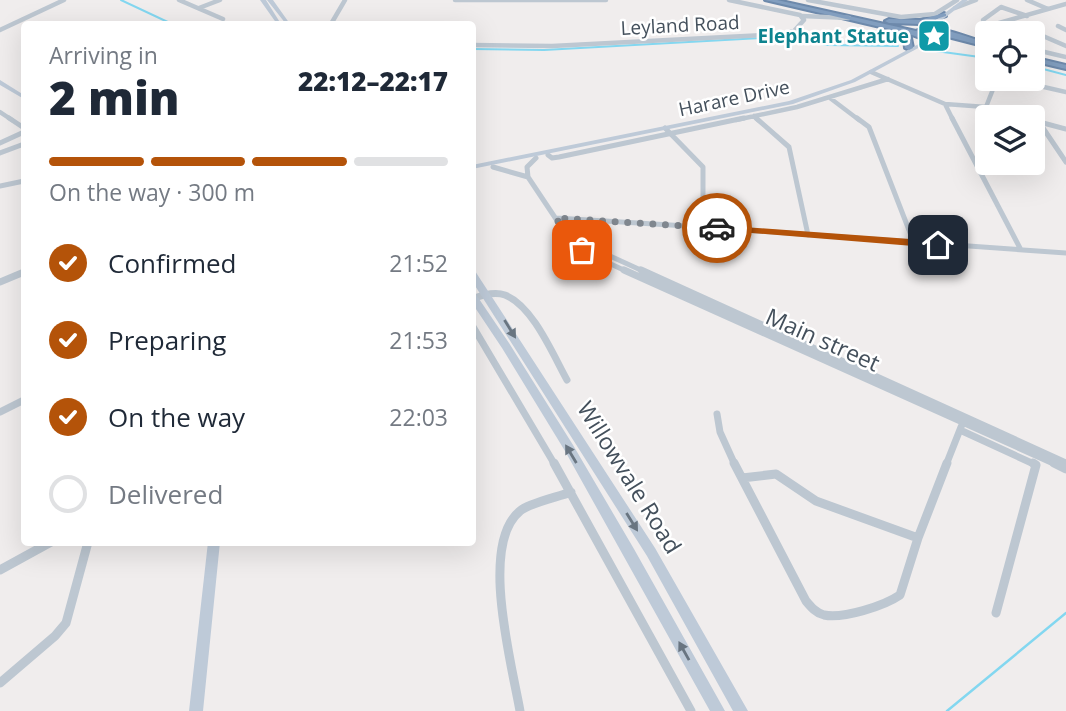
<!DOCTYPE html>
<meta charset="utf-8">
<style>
:root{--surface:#fff;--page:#f2f2f3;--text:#1f2937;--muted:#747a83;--line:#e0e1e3;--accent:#b45309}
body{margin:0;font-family:"Open Sans",sans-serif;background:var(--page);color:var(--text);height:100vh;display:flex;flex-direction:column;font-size:26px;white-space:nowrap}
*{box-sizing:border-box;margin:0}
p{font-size:23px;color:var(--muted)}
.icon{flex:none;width:38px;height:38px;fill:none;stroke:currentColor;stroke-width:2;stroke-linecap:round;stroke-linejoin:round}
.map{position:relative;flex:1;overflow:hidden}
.drawer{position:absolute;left:21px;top:21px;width:455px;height:525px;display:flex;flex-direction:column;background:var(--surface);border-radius:7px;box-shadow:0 7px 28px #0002}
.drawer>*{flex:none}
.controls{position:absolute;left:975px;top:21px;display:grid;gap:14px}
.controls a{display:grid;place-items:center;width:70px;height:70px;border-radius:7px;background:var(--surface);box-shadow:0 7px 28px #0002;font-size:35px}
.pin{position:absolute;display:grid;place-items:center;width:60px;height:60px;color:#fff;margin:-30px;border-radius:14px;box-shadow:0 4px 10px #0006}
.courier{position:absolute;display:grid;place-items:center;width:70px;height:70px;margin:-35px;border:5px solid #b45309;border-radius:50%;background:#fff;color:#222;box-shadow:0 2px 9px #0007}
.overview em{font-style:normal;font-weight:800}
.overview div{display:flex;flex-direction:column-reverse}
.overview{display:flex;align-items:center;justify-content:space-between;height:119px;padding:0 28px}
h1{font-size:46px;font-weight:800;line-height:52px}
.bar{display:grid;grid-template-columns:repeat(4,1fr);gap:10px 7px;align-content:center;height:84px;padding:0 28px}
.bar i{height:9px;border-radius:5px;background:var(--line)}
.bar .active{background:var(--accent)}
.bar p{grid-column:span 4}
ol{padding:0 28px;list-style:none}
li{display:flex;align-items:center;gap:21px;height:77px}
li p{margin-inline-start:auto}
li .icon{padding:7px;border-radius:50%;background:var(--accent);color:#fff;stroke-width:4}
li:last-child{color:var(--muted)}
li i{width:38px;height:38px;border:4px solid var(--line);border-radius:50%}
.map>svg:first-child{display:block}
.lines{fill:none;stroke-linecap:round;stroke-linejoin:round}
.stream-far1{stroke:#83d7f0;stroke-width:2}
.stream{stroke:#83d7f0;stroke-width:2.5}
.highway-casing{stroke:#6d89ab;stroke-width:4}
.street-far3{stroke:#bdc7d1;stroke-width:4.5}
.street-far2{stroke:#bdc7d1;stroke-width:5}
.street-far1{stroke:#bdc7d1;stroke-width:7}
.street{stroke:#bdc7d1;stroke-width:9}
.secondary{fill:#becad8;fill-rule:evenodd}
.highway{fill:#829ebf;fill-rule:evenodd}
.oneway{fill:#697581}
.route{fill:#b45309}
.done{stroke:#80878f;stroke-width:7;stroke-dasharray:0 12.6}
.labels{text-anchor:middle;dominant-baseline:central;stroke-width:5;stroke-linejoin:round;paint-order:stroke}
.far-street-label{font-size:19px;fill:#44505c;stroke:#fff}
.far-culture-label{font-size:19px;font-weight:bold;fill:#0d838f;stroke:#fff;text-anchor:end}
.street-label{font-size:23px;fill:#44505c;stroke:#fff}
</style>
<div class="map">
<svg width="1066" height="711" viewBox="0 0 1066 711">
<rect width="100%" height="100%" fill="#f0eded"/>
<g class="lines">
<path class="stream-far1" d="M121 0 172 24
M770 38H787L827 45 898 46
M472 49 544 50 761 38
M921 49 987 58
M1032 66 1066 75"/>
<path class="stream" d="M947 711 1066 613"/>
<defs>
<path id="highway" d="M765 0H777L916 31C931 21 969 38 987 43V47L948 37C934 48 919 36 903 32L911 38 913 48 909 50 905 48 904 39 893 33V30ZM925 31 936 32 940 36 931 37 923 33Z
M944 13 946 14V16L920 24 889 23 885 21 889 19 920 20Z
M1032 57 1066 65V69L1032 61Z"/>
</defs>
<use href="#highway" class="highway-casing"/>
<path class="street-far3" d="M179 0 223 19
M455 0H606
M808 0 901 17 935 14 957 0
M1027 0 1048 9
M199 8 220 0
M955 8 976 0
M802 16 849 18
M331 24 345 0
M1058 26 1066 30
M985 27 1066 4
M985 27 983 20 1001 7 1027 16
M986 27 998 33
M0 30 64 0
M1036 33 1066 46
M472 45 552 46 783 34 794 31 804 20 800 15 729 0
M1032 49 1066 57
M871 72 945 104 986 107 1021 117
M1009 79 1066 92
M830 98 859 120
M945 104 953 120
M986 107 997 79
M0 112 12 120
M754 116 758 120
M736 120 797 107 888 79"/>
<path class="street-far2" d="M9 118 24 128
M756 118 789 147 808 235
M857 118 869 127 914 243
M952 118 1021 250
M1032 120 1066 129
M1039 122 1066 162
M665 128 703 167V227L1066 253
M0 143 24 132
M0 153 24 144
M548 155 552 158 559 157 744 118
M493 167 528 177 568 237 589 254 628 272
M528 177 527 167 536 158
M0 186 24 181
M556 218 703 227
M575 240 645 272"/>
<path class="street-far1" d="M624 270 1058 465
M641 270 1066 463
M0 282 24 272
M472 299C482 295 494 291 505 295 533 306 553 355 567 380
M472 325 555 465
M0 412 24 400
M717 414 720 432 735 465
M960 430 1036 465
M946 465 963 422"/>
<path class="street" d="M554 463 691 711
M734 463 806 601C811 607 816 613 824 615 843 619 884 606 900 595L918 538 947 463
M1054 463 1066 469
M742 478 776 474 816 501 918 538
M0 570 51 542
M996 613 1036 465 1033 463
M0 683 55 636 66 623 88 542
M520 711C512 665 479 544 520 511 529 503 558 497 571 492"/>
<path class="secondary" d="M260 0H266L281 24H277Z
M267 0H273L290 24H286Z
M962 0H968L929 30H925V28Z
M930 38 935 39 855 82 793 104 472 169V165L789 101 851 80Z
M0 80 24 95V99L0 85Z
M472 270 475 271 655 548 748 711H733L647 556 472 281Z
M472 292 475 293 509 343 573 445 634 549 725 711H710L565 451 502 348 472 303Z
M208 542H220L203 711H189Z"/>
<use href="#highway" class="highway"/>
</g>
<defs><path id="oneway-solid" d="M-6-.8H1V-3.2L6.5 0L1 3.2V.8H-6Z" transform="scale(1.75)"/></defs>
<g class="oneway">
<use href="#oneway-solid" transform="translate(510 329) rotate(58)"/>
<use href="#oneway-solid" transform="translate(571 454) rotate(-121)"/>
<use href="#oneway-solid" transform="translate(632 522) rotate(58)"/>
<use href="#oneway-solid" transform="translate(684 651) rotate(-119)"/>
</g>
<path class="route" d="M717 225 938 241 943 245 938 248 714 230 713 228Z"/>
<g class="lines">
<path class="done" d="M582 250 568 237 556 218 717 228"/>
</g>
<defs>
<symbol id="sight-square" viewBox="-11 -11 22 22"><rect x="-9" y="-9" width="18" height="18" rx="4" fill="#0f9aa8" stroke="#fff"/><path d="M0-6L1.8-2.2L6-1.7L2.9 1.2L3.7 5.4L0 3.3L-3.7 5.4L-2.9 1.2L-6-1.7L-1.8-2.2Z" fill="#fff"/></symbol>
</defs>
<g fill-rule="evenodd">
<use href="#sight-square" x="915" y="17" width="38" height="38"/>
</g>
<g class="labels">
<g class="far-street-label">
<text transform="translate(680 25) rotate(-3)">Leyland Road</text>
<text transform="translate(734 98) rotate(-12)">Harare Drive</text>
</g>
<g class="far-culture-label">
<text x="909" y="36">Elephant Statue</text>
</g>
<g class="street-label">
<text transform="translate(823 339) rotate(24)">Main street</text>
<text transform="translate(630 477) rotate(58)">Willowvale Road</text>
</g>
</g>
</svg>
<div class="controls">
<a><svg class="icon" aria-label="locate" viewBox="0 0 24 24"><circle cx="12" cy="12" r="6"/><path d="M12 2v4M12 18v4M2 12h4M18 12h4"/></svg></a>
<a><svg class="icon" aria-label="layers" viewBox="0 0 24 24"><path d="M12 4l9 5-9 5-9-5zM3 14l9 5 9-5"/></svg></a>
</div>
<div class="pin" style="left:582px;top:250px;background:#ea580c"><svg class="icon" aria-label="bag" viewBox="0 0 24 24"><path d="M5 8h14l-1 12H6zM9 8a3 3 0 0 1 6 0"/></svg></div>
<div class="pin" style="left:938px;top:245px;background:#1f2937"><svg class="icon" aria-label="home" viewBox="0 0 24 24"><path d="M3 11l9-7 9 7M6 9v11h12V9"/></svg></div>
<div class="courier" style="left:717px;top:228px"><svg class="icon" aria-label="car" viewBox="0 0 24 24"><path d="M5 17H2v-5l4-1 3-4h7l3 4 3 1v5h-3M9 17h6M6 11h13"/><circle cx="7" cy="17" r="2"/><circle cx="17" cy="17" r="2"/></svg></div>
<section class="drawer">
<div class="overview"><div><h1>2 min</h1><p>Arriving in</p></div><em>22:12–22:17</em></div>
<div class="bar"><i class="active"></i><i class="active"></i><i class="active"></i><i></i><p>On the way · 300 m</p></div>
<ol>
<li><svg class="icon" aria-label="check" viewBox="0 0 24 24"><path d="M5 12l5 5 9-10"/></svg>Confirmed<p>21:52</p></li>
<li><svg class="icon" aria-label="check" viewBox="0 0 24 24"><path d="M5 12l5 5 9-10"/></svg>Preparing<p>21:53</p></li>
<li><svg class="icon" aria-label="check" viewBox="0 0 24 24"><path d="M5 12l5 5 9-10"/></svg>On the way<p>22:03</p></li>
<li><i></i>Delivered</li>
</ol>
</section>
</div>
